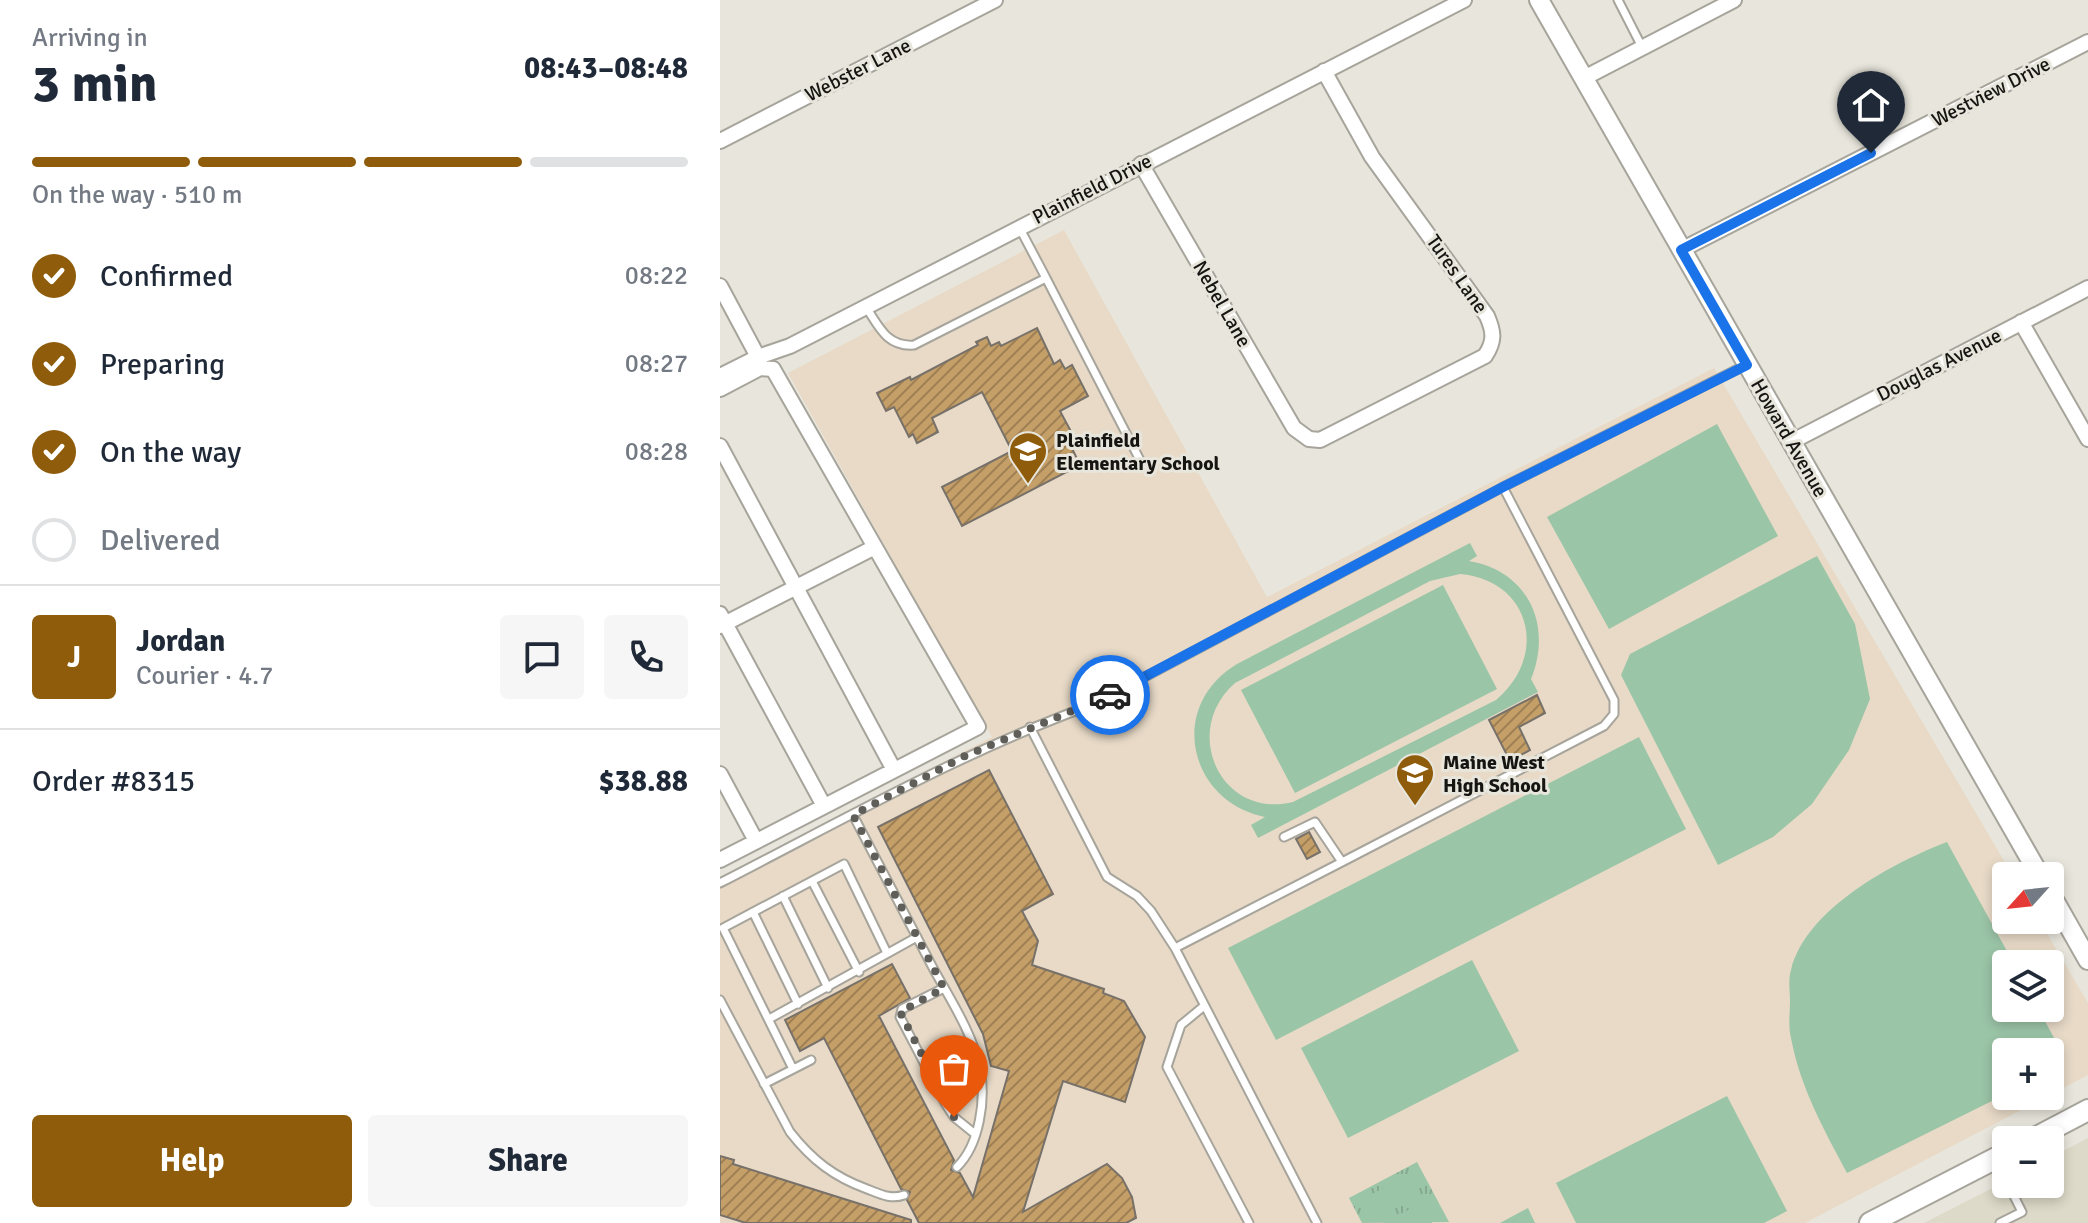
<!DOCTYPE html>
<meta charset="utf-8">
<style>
:root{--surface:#fff;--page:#f6f6f7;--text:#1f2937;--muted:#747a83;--line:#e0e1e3;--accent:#8e5c0a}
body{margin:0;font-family:Signika,sans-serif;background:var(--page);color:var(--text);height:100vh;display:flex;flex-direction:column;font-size:30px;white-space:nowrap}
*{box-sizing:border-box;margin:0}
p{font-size:26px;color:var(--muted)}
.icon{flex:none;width:44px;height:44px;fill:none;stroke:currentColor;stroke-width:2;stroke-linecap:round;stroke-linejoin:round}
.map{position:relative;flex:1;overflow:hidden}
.drawer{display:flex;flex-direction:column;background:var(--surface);width:720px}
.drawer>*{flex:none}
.needle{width:52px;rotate:243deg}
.tools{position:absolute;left:1272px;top:862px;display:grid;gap:16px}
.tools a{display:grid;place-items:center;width:72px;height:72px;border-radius:8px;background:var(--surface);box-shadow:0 4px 12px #0003;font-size:40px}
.pin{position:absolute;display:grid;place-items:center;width:68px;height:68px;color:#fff;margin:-82px -34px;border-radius:50% 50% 50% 0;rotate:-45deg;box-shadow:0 0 8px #0007}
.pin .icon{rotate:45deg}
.courier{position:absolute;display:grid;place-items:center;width:80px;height:80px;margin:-40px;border:6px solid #1a73e8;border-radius:50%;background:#fff;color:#222;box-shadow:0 2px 10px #0007}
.summary em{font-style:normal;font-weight:700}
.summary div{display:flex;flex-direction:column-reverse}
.summary{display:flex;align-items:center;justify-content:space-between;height:136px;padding:0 32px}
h1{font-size:52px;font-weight:700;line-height:60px}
.bar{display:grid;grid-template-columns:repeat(4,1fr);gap:12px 8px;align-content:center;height:96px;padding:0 32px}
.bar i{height:10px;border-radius:6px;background:var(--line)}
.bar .on{background:var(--accent)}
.bar p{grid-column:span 4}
.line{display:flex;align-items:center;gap:20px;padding:0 32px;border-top:2px solid var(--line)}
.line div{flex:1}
.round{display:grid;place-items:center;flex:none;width:84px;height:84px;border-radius:8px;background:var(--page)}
ol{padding:0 32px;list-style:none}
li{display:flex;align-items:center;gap:24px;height:88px}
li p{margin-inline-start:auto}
li .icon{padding:8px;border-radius:50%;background:var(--accent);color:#fff;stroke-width:4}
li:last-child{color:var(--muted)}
li i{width:44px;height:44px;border:4px solid var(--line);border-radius:50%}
.button{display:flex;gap:16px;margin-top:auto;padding:16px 32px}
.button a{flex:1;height:92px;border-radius:8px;background:var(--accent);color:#fff;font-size:32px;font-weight:700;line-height:92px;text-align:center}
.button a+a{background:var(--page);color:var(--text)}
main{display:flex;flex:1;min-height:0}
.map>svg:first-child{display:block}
.built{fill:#dedac9}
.education{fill:#e8dac7;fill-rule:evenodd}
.park{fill:url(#park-tufts)}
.pitch{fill:#9bc5a7;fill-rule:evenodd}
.building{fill:url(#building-hatch);stroke:#777169;stroke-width:2}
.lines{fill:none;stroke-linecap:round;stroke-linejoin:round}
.service-casing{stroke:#a6a49b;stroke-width:11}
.minor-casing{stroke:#a6a49b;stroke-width:18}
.tertiary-casing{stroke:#a6a49b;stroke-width:22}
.secondary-casing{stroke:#a6a49b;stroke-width:24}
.service{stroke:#fff;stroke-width:7}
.minor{stroke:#fff;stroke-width:14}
.tertiary{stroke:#fff;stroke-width:18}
.secondary{stroke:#fff;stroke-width:20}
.done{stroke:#605e59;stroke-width:8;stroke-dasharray:0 14.4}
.route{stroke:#1a73e8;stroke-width:10}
.labels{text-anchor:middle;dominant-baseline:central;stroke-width:6;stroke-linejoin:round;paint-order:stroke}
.street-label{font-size:20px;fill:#161512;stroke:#e8e6dc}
.poi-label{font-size:20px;font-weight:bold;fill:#161512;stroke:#e8e6dc;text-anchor:start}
</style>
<main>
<section class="drawer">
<div class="summary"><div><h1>3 min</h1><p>Arriving in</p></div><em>08:43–08:48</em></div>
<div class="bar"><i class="on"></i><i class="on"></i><i class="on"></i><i></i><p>On the way · 510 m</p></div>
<ol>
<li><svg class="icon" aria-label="check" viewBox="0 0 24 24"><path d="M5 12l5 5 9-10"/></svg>Confirmed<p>08:22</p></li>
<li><svg class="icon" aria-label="check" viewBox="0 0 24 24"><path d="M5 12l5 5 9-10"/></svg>Preparing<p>08:27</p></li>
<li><svg class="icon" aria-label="check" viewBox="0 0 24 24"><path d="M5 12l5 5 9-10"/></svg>On the way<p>08:28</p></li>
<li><i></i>Delivered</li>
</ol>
<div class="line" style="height:144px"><b class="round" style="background:var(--accent);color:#fff">J</b><div><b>Jordan</b><p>Courier · 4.7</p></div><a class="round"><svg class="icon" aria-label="chat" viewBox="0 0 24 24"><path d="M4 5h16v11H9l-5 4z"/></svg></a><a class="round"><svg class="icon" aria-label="phone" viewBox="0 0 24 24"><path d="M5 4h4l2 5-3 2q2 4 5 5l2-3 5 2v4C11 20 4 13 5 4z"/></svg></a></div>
<div class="line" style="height:104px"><div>Order #8315</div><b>$38.88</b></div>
<div class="button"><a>Help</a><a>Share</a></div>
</section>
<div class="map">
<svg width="1368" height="1223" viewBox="0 0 1368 1223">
<defs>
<pattern id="park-tufts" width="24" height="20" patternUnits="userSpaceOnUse" patternTransform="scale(2)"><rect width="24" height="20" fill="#9bc5a7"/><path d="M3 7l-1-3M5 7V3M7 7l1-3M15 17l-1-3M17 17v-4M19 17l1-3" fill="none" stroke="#85a88f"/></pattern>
<pattern id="building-hatch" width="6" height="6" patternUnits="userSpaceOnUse" patternTransform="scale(2)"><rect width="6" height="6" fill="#c59f68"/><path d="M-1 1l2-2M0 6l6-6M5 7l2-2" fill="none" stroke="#9f8054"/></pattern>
</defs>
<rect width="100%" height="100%" fill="#e8e6dc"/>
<path class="built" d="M1368 1138V1223H1204L1286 1181V1184H1330V1158Z"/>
<path class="education" d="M344 230 547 597 994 368 1293 876H1286V920H1319L1368 1003V1075L1330 1095V1052H1286V1096H1328L1085 1223H0V877L272 737 68 373ZM1286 964H1330V1008H1286Z"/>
<path class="park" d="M697 1162 729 1222 642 1223 629 1198Z
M808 1208 815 1223H780Z"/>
<path class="pitch" d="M997 424 1058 536 889 629 827 517Z
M750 543 757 556 749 561C808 571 833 625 811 679L818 692 538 838 531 825 545 817C468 801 447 706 517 664ZM740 574C811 580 829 656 776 700L573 802C501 820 460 731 515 683L710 581Z
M1097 556 1135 624 1150 699 1129 750 1092 804 1053 837 998 865 901 675 910 654Z
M723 585 777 689 575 793 521 690Z
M919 737 966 829 556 1040 508 948Z
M1227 842 1294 964H1286V1008H1318L1340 1049 1330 1072V1052H1286V1094L1127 1173C1104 1130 1080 1087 1071 1038 1068 1026 1070 1013 1070 1001 1070 991 1068 980 1071 970 1086 909 1172 863 1227 842Z
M752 960 799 1051 628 1138 581 1048Z
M1007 1096 1067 1211 1044 1223H856L836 1183Z
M689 1175 699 1195 655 1218 644 1198Z
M703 1202 712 1223H663Z"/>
<path class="building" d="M317 328 334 364 340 360 345 369 352 365 368 396 340 411 355 439 349 442 360 465 242 526 222 487 292 451 262 392 212 418 218 432 197 443 193 434 189 437 174 407 166 411 157 393 190 377 191 380 258 345 256 342 267 337 271 346 279 342 281 346Z
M817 695 825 713 799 727 810 750 790 761 769 720Z
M269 770 333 894 302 911 318 941 312 965 384 989 383 993 404 1001 425 1037 405 1102 343 1081 303 1212 387 1164 402 1178 412 1197 416 1218 406 1223H199L187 1200 190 1192 181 1189 104 1038 80 1051 65 1020 172 964 190 998 159 1016 234 1160 231 1170 240 1173 253 1197 289 1071 271 1066 263 1034 158 827Z
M589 832 600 852 587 859 576 839Z
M0 1156 14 1160 13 1164 191 1220V1223H26L0 1215Z"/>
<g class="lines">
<defs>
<path id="service" d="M898 0 922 47
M326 278 423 466
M146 307C159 327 167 347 194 345L326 278 299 227
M310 727 387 877 417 896 431 911 455 948 597 1223
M133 815C160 866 186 917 213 968 230 999 252 1032 260 1068 266 1099 260 1144 237 1167
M564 837 595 822 622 862 884 726 894 714V700L783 487
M92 881 139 972
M0 883C123 820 244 751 374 704L783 487 1026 365
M63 896 108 988
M33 912 78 1004
M455 948 622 862
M224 988 182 1009 180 1017 225 1103 234 1117 255 1134
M0 1000 70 1132C92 1160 114 1177 147 1189 160 1194 171 1200 184 1195
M484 1006 461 1025 447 1067 529 1223
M49 1019 197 937
M73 1069 3 928 124 864 167 953
M44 1084 91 1060
M1276 1161 1286 1180
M1280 1223 1302 1212 1288 1184"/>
<path id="minor" d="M864 78 1014 0
M0 141 275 0
M421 164 574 428 589 439 600 440 765 356C775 341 774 332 767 316L652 157 604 71
M961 250 1368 42
M0 286 38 357
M1301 322 1368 439
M0 376 38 357 70 346 744 0
M0 389 40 368 53 369 258 727 0 860
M1071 442 1368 288
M0 446 174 770
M0 614 104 806
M0 626 155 547
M0 774 36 841"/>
<path id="tertiary" d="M819 0 1320 876
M1330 893 1368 960"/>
<path id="secondary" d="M1311 1140 1368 1110
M1150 1223 1286 1153"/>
</defs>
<use href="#service" class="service-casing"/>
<use href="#minor" class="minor-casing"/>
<use href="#tertiary" class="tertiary-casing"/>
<use href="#secondary" class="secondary-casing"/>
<use href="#service" class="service"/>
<use href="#minor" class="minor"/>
<use href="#tertiary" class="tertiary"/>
<use href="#secondary" class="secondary"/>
</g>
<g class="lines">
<path class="done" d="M234 1117 180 1012 224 988 133 815 245 756 390 695"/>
<path class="route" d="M390 695 783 487 1027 365 961 250 1151 153"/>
</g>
<defs>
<symbol id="school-pin" viewBox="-11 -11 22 30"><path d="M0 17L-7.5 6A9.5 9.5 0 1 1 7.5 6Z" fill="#8e5c0a" stroke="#e8e6dc"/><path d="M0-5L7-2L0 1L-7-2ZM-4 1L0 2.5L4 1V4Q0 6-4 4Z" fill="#fff"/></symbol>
</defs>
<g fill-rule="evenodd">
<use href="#school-pin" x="286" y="429" width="44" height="60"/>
<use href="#school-pin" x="673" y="751" width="44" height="60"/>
</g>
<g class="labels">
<g class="street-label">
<text transform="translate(138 70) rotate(-27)">Webster Lane</text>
<text transform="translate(1271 92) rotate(-27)">Westview Drive</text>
<text transform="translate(372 189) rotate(-27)">Plainfield Drive</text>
<text transform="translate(737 274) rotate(55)">Tures Lane</text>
<text transform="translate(502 304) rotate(60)">Nebel Lane</text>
<text transform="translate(1219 365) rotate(-27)">Douglas Avenue</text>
<text transform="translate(1069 438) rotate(60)">Howard Avenue</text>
</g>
<g class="poi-label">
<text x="336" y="440">Plainfield<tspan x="336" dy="23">Elementary School</tspan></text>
<text x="723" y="762">Maine West<tspan x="723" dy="23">High School</tspan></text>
</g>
</g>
</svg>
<div class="tools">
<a><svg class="needle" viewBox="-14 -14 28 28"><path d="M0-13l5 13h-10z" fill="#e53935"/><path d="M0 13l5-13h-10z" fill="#747a83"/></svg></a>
<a><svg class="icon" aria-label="layers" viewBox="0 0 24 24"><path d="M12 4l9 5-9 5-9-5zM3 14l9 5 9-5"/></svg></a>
<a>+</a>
<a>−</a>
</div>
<div class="pin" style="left:234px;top:1117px;background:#ea580c"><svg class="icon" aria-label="bag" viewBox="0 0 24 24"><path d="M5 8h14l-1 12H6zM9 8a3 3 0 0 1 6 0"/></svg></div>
<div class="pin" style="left:1151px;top:153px;background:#1f2937"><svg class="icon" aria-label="home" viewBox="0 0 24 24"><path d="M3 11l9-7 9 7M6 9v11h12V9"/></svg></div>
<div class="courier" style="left:390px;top:695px"><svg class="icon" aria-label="car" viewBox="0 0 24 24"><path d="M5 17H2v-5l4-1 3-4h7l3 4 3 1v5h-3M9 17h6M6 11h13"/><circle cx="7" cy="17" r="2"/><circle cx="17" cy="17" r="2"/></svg></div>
</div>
</main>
